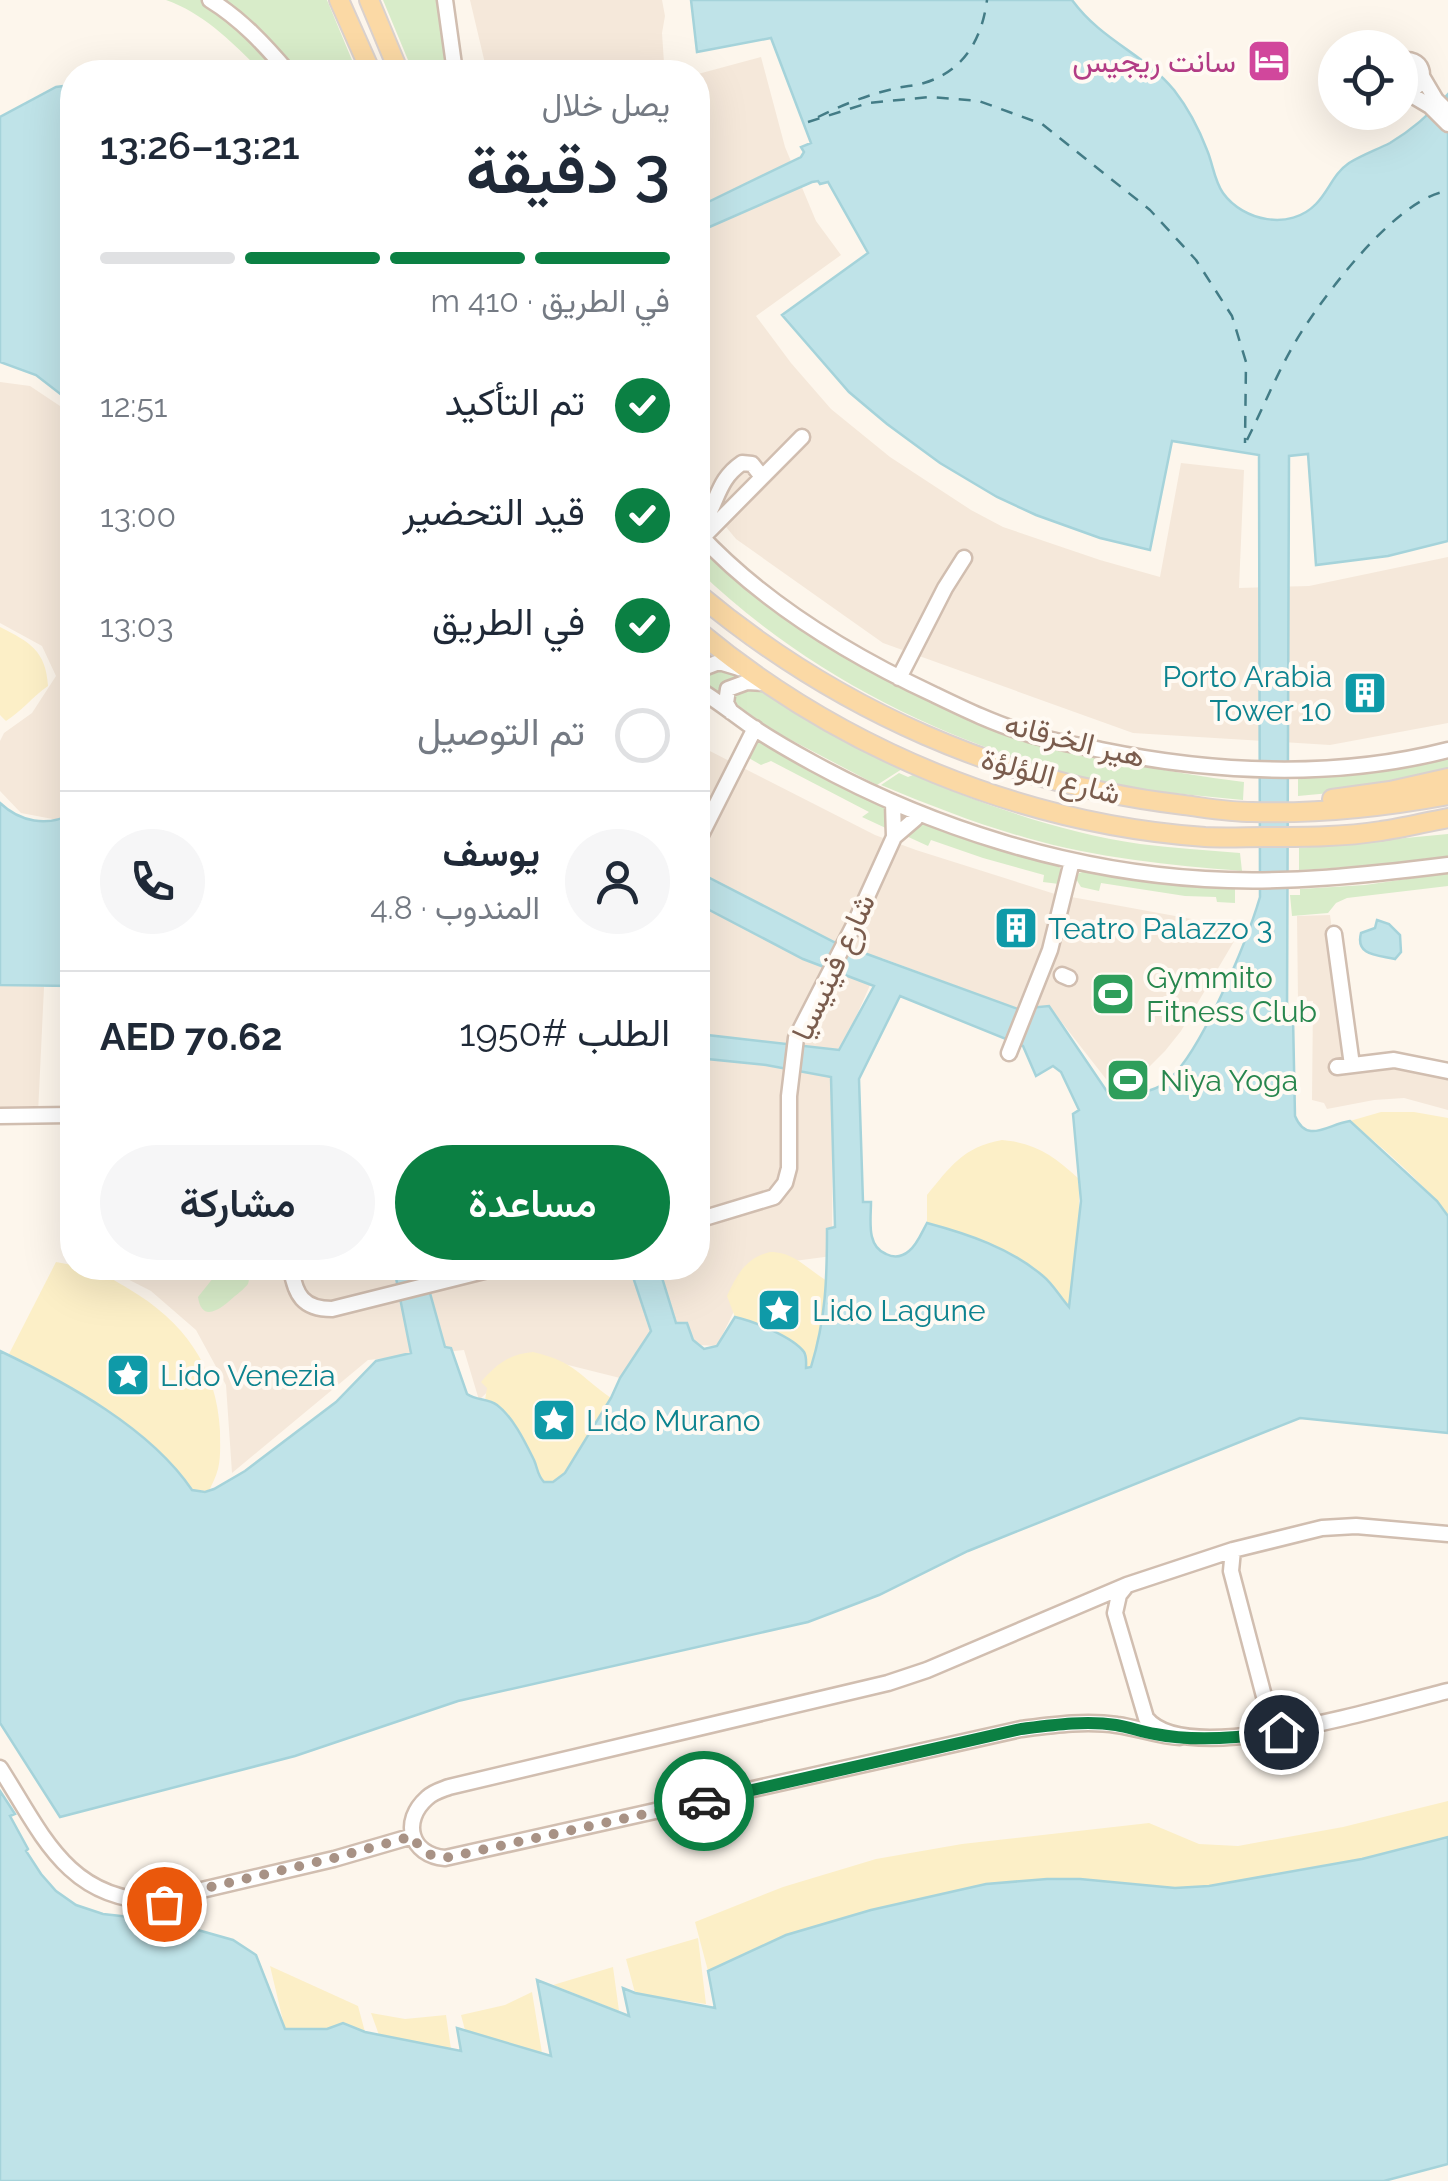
<!DOCTYPE html>
<html lang="ar">
<meta charset="utf-8">
<style>
:root{--surface:#fff;--page:#f6f6f7;--text:#1f2937;--muted:#747a83;--line:#e0e1e3;--accent:#0b8043}
body{margin:0;font-family:Raleway,Vazirmatn,sans-serif;background:var(--page);color:var(--text);direction:rtl;height:100vh;display:flex;flex-direction:column;font-size:38px;white-space:nowrap}
*{box-sizing:border-box;margin:0}
p{font-size:32px;color:var(--muted)}
.icon{flex:none;width:55px;height:55px;fill:none;stroke:currentColor;stroke-width:2;stroke-linecap:round;stroke-linejoin:round}
.map{position:relative;flex:1;overflow:hidden;direction:ltr}
.panel{position:absolute;left:60px;top:60px;width:650px;height:1220px;display:flex;flex-direction:column;background:var(--surface);border-radius:40px;box-shadow:0 10px 40px #0002;direction:rtl}
.panel>*{flex:none}
.tools{position:absolute;left:1318px;top:30px;display:grid;gap:20px}
.tools a{display:grid;place-items:center;width:100px;height:100px;border-radius:50%;background:var(--surface);box-shadow:0 10px 40px #0002;font-size:50px}
.pin{position:absolute;display:grid;place-items:center;width:85px;height:85px;color:#fff;margin:-42px;border:5px solid #fff;border-radius:50%;box-shadow:0 2px 10px #0007}
.courier{position:absolute;display:grid;place-items:center;width:100px;height:100px;margin:-50px;border:8px solid #0b8043;border-radius:50%;background:#fff;color:#222;box-shadow:0 2px 12px #0007}
.overview em{font-style:normal;font-weight:600}
.overview div{display:flex;flex-direction:column-reverse}
.overview{display:flex;align-items:center;justify-content:space-between;height:170px;padding:0 40px}
h1{font-size:65px;font-weight:600;line-height:75px}
.bar{display:grid;grid-template-columns:repeat(4,1fr);gap:15px 10px;align-content:center;height:120px;padding:0 40px}
.bar i{height:12px;border-radius:8px;background:var(--line)}
.bar .on{background:var(--accent)}
.bar p{grid-column:span 4}
.line{display:flex;align-items:center;gap:25px;padding:0 40px;border-top:2px solid var(--line)}
.line div{flex:1}
.round{display:grid;place-items:center;flex:none;width:105px;height:105px;border-radius:52px;background:var(--page)}
ol{padding:0 40px;list-style:none}
li{display:flex;align-items:center;gap:30px;height:110px}
li p{margin-inline-start:auto}
li .icon{padding:10px;border-radius:50%;background:var(--accent);color:#fff;stroke-width:4}
li:last-child{color:var(--muted)}
li i{width:55px;height:55px;border:5px solid var(--line);border-radius:50%}
.button{display:flex;gap:20px;margin-top:auto;padding:20px 40px}
.button a{flex:1;height:115px;border-radius:60px;background:var(--accent);color:#fff;font-size:40px;font-weight:600;line-height:115px;text-align:center}
.button a+a{background:var(--page);color:var(--text)}
.map>svg:first-child{display:block}
.residential{fill:#f5e8da}
.green{fill:#d8ecc9}
.sand{fill:#fcefc7}
.water{fill:#bfe3e8;stroke:#a5d3da;stroke-width:2.5;fill-rule:evenodd}
.lines{fill:none;stroke-linecap:round;stroke-linejoin:round}
.ferry{stroke:#437c86;stroke-width:2.5;stroke-dasharray:12 10;stroke-linecap:butt}
.minor-casing{stroke:#d1beb0;stroke-width:19}
.major-casing{stroke:#dad1cd;stroke-width:22}
.minor{stroke:#fff;stroke-width:14}
.major{stroke:#fbd9a5;stroke-width:18}
.done{stroke:#a89285;stroke-width:10;stroke-dasharray:0 18}
.route{stroke:#0b8043;stroke-width:12}
.labels{text-anchor:middle;dominant-baseline:central;stroke-width:8;stroke-linejoin:round;paint-order:stroke}
.hotel-label{font-size:30px;fill:#b23c85;stroke:#fffaf3;text-anchor:end}
.culture-label{font-size:30px;fill:#0d838f;stroke:#fffaf3;text-anchor:start}
.street-label{font-size:30px;fill:#7a5c4d;stroke:#fffaf3}
.leisure-label{font-size:30px;fill:#27864d;stroke:#fffaf3;text-anchor:start}
</style>
<div class="map">
<svg width="1448" height="2181" viewBox="0 0 1448 2181">
<rect width="100%" height="100%" fill="#fdf6ec"/>
<path class="residential" d="M470 0H662L665 16 662 33 664 63 653 66 654 72H487Z
M761 57 785 147 816 221 841 255 756 316 791 363 831 409 890 457 971 510 1003 527 1100 560 1160 577 1181 463 1244 470 1239 588 1309 586 1448 557V723L1330 745 1133 733 883 643 736 539 698 493V74Z
M0 382 30 386 72 414V813L58 820 21 813 0 791V741L4 733 32 713 56 676 42 646 0 623Z
M698 745 875 835 916 850 1055 894 1208 922 1236 938 1181 1031 1165 1051 1126 1090 1113 1088 1049 1006 1018 1009 882 958 833 1069 832 1256 756 1266 717 1346 645 1342 620 1378 552 1361 518 1363 479 1400 464 1350 368 1360 232 1473 226 1385 196 1330 151 1291 106 1268H698Z
M1330 915 1352 1070 1402 1065 1448 1078V1110L1404 1098 1374 1100 1327 1109 1324 1103 1312 1100 1313 1001H1298L1297 916Z
M0 985 44 987 38 1114H0Z"/>
<path class="green" d="M166 0H327L357 72H262C233 43 205 14 166 0Z
M383 0H439L443 41 451 72H413Z
M698 541C745 578 792 619 842 653 854 662 868 668 882 676 994 738 1118 766 1244 782L1243 800C1195 795 1147 792 1099 781 952 747 807 676 698 570Z
M722 666C781 705 840 738 902 769L877 785 772 730 723 695 698 682V675Z
M764 740 883 801 890 813V830L862 817 869 812 771 761 761 765 747 757 754 744Z
M1448 754V773L1362 790 1298 796V773Z
M899 773 908 777 913 775C984 805 1063 833 1140 844 1173 848 1207 850 1240 853L1242 871C1169 865 1097 858 1027 838 977 824 929 805 881 785Z
M930 822 1049 859C1059 865 1067 872 1059 884L1043 882 1044 875 983 858 931 840 928 846 904 835 920 824Z
M1448 834V856L1365 866 1299 870V848Z
M1089 870 1131 878 1235 886V903L1217 902 1216 897 1185 896 1101 883 1099 891 1081 887 1076 879 1079 873Z
M1448 873V886L1347 898 1336 903 1328 913 1292 916 1290 895H1300V889L1365 885Z
M221 1268H247C248 1273 250 1279 248 1284 246 1287 238 1294 235 1296 223 1307 202 1325 198 1297Z"/>
<path class="sand" d="M0 627C30 642 46 651 48 686 32 697 22 711 6 721L0 715Z
M1381 1112H1414L1448 1118V1216C1421 1180 1385 1150 1350 1121Z
M1002 1140C1036 1143 1054 1156 1079 1179V1227L1069 1308C1061 1298 1054 1284 1044 1277 1009 1250 969 1234 927 1223V1195C950 1167 963 1147 1002 1140Z
M770 1252C795 1252 807 1269 827 1281 826 1310 822 1343 810 1368L805 1366C806 1359 808 1357 803 1351 790 1335 754 1321 735 1317L727 1296C737 1274 746 1258 770 1252Z
M56 1262 72 1265V1268C94 1268 111 1278 129 1289 183 1321 217 1366 220 1431 220 1444 221 1457 218 1469 216 1477 212 1484 209 1491L192 1490C151 1431 73 1387 9 1354Z
M533 1352C576 1362 578 1375 611 1398L565 1473 556 1481 548 1483C538 1477 539 1474 535 1463 526 1442 509 1405 485 1400L487 1388 481 1382C496 1365 509 1354 533 1352Z
M1448 1801V1837L1362 1859 1209 1886 1175 1888 1080 1879H1047L986 1884 879 1908 786 1935 708 1971 695 1922 783 1887 876 1859 962 1844 1149 1823 1199 1844 1238 1846 1343 1827Z
M698 1938 706 2004 635 1993 626 1959Z
M270 1966 358 2006 365 2032 343 2023 327 2029H285Z
M613 1967 619 2011 553 1985Z
M532 1992 542 2053 465 2030 461 2015 505 2005Z
M371 2013 405 2019 446 2015 451 2049 379 2035Z"/>
<path class="water" d="M691 0H1072C1102 41 1143 53 1174 90 1188 108 1199 129 1207 150 1213 164 1214 180 1223 193 1243 221 1290 231 1316 204 1329 191 1333 174 1349 163 1362 155 1376 150 1390 143 1412 130 1431 113 1448 94V541L1388 556 1316 565 1308 454 1289 456 1287 1016 1293 1017 1295 1116C1307 1145 1328 1124 1350 1121L1437 1201 1448 1216V1433L1300 1418 968 1551 879 1595 808 1622 458 1701 295 1756 60 1817 0 1723V1351C67 1383 150 1428 192 1490L205 1492 214 1489 245 1471 336 1402 376 1361 411 1353 394 1268H423L445 1347 451 1348 467 1394C477 1401 488 1398 497 1405 513 1417 525 1442 534 1460 538 1469 537 1475 544 1482H553L565 1473 611 1398 620 1378 651 1331 630 1268H659L676 1323H687L693 1340 704 1349 717 1346 735 1317C753 1321 793 1337 804 1352 807 1357 806 1363 806 1368L811 1367C826 1318 827 1279 827 1229L835 1227 831 1077 766 1065 698 1058V1034L839 1050 874 986 803 959 698 904V872L834 942 1018 1009 1049 1006 1110 1096 1114 1093C1132 1094 1151 1094 1166 1082 1200 1056 1247 941 1260 897L1259 455 1172 441 1150 550 1100 538 1036 515 997 497 940 463 887 424 849 392 782 315 868 253 828 182 820 184 818 181 812 182 698 232V207L801 157 804 152 801 147 811 143 771 38 697 52ZM900 996 1023 1046 1036 1076 1053 1066 1061 1072 1079 1110 1073 1114 1081 1201 1069 1307C1060 1297 1053 1284 1043 1276 1010 1248 968 1234 927 1223 922 1232 917 1245 909 1251 902 1257 894 1258 886 1254 866 1246 871 1220 871 1202H863L859 1079Z
M72 85V403L36 375 0 362V117L56 87Z
M0 803C20 822 47 827 72 814V986L0 985Z
M1377 920 1389 924 1400 935 1401 952 1395 959C1378 955 1355 956 1361 933L1375 928Z
M0 1791 15 1814 10 1816 28 1849 26 1851 41 1874 56 1891 76 1905 103 1914 166 1921 233 1940 256 1955 285 2029H327L343 2023 365 2032 461 2051 457 2028 551 2056 537 1980 629 2016 623 1988 635 1993 715 2008 708 1971 786 1935 871 1910 986 1884 1047 1879H1080L1175 1888 1209 1886 1362 1859 1448 1837V2164L1384 2181H0Z"/>
<g class="lines">
<path class="ferry" d="M818 117C842 105 867 95 893 89 903 86 914 86 924 83 964 71 982 39 987 0
M808 122 868 103 930 97 979 101 1042 124 1150 210 1196 260 1232 316 1246 362 1245 443
M1247 440C1267 400 1283 358 1308 322 1334 283 1400 197 1448 191"/>
<defs>
<path id="minor" d="M210 0C241 19 265 45 288 72
M445 0 455 72
M1400 61C1422 55 1430 79 1412 90L1400 88
M1423 78 1436 100 1447 111
M1403 90 1430 106 1448 124
M707 517C719 495 720 478 742 463L752 464 762 477
M698 533C763 603 849 655 935 695 964 709 995 724 1026 733 1050 741 1076 745 1101 750 1214 773 1335 779 1448 750
M702 538 802 437
M698 670 719 662 739 668
M899 678 945 588 964 558
M698 689C715 699 731 712 748 724 768 738 791 751 813 763 932 828 1069 871 1205 879 1286 884 1368 875 1448 865
M731 712 726 703 728 689 747 682 766 683
M894 837 915 819 919 813
M698 841 755 728
M1334 934 1352 1065
M1062 975 1069 978
M1009 1053 1050 950 1072 861
M1337 1067 1394 1060 1448 1071
M0 1116 72 1115
M698 1220 774 1197 785 1183 789 1168V1096L796 1038 855 923 894 837 893 802
M291 1268C295 1295 303 1309 332 1309L496 1268
M1448 1534 1356 1526 1322 1528 1233 1550 1127 1585 1119 1595 1115 1613 1146 1718C1187 1770 1389 1705 1448 1691
M1233 1550 1231 1571 1270 1719 1275 1727 1281 1732
M1127 1585 927 1670 888 1683 449 1787C441 1790 433 1792 427 1798 401 1821 410 1855 445 1858L1021 1729C1052 1725 1086 1720 1117 1725 1139 1728 1158 1736 1180 1737
M0 1768C41 1832 67 1900 155 1901L334 1859 413 1836
M156 1901C173 1908 186 1908 197 1891"/>
<path id="major" d="M339 0 371 72
M369 0 399 72
M698 594C837 710 1003 784 1184 805 1207 808 1229 812 1252 812 1318 814 1383 807 1448 795
M698 631C840 749 1021 824 1205 837 1226 838 1246 837 1266 837 1304 837 1344 837 1381 831 1403 828 1426 822 1448 818
M1332 799 1390 791 1448 778"/>
</defs>
<use href="#minor" class="minor-casing"/>
<use href="#major" class="major-casing"/>
<use href="#minor" class="minor"/>
<use href="#major" class="major"/>
</g>
<g class="lines">
<path class="done" d="M164 1904C179 1908 189 1904 198 1890L334 1858 413 1836C419 1850 430 1857 445 1858L704 1801"/>
<path class="route" d="M704 1801 1021 1729C1052 1725 1086 1720 1116 1725 1129 1727 1142 1732 1155 1734 1195 1742 1240 1738 1281 1732"/>
</g>
<defs>
<symbol id="hotel-square" viewBox="-11 -11 22 22"><rect x="-9" y="-9" width="18" height="18" rx="4" fill="#d1479c" stroke="#fffaf3"/><path d="M-6-4.5h1.5V1H6V5H4.5V3h-9V5H-6ZM-4 0a1.8 1.8 0 1 1 3.6 0ZM.5 0V-2.5h3Q6-2.5 6 0Z" fill="#fff"/></symbol>
<symbol id="building-square" viewBox="-11 -11 22 22"><rect x="-9" y="-9" width="18" height="18" rx="4" fill="#0f9aa8" stroke="#fffaf3"/><path d="M-4-6H4V6H1V3H-1V6H-4ZM-2.5-4.3h1.7v1.8h-1.7ZM.8-4.3h1.7v1.8H.8ZM-2.5-1h1.7V.8h-1.7ZM.8-1h1.7V.8H.8Z" fill="#fff"/></symbol>
<symbol id="stadium-square" viewBox="-11 -11 22 22"><rect x="-9" y="-9" width="18" height="18" rx="4" fill="#2e9e5b" stroke="#fffaf3"/><path d="M0-5a6.5 5 0 1 0 0 10a6.5 5 0 1 0 0-10ZM-3.5-1.8h7v3.6h-7Z" fill="#fff"/></symbol>
<symbol id="sight-square" viewBox="-11 -11 22 22"><rect x="-9" y="-9" width="18" height="18" rx="4" fill="#0f9aa8" stroke="#fffaf3"/><path d="M0-6L1.8-2.2L6-1.7L2.9 1.2L3.7 5.4L0 3.3L-3.7 5.4L-2.9 1.2L-6-1.7L-1.8-2.2Z" fill="#fff"/></symbol>
</defs>
<g fill-rule="evenodd">
<use href="#hotel-square" x="1244" y="36" width="50" height="50"/>
<use href="#building-square" x="1340" y="668" width="50" height="50"/>
<use href="#building-square" x="991" y="903" width="50" height="50"/>
<use href="#stadium-square" x="1088" y="969" width="50" height="50"/>
<use href="#stadium-square" x="1103" y="1055" width="50" height="50"/>
<use href="#sight-square" x="754" y="1285" width="50" height="50"/>
<use href="#sight-square" x="103" y="1350" width="50" height="50"/>
<use href="#sight-square" x="529" y="1395" width="50" height="50"/>
</g>
<g class="labels">
<g class="hotel-label">
<text x="1236" y="61">سانت ريجيس</text>
</g>
<g class="culture-label">
<text x="1332" y="676" text-anchor="end">Porto Arabia<tspan x="1332" dy="34">Tower 10</tspan></text>
<text x="1048" y="928">Teatro Palazzo 3</text>
<text x="812" y="1310">Lido Lagune</text>
<text x="160" y="1375">Lido Venezia</text>
<text x="586" y="1420">Lido Murano</text>
</g>
<g class="street-label">
<text transform="translate(1075 740) rotate(14)">هير الخرقانه</text>
<text transform="translate(1051 776) rotate(15)">شارع اللؤلؤة</text>
<text transform="translate(833 967) rotate(-65)">شارع فينيسيا</text>
</g>
<g class="leisure-label">
<text x="1146" y="977">Gymmito<tspan x="1146" dy="34">Fitness Club</tspan></text>
<text x="1160" y="1080">Niya Yoga</text>
</g>
</g>
</svg>
<div class="tools">
<a><svg class="icon" aria-label="locate" viewBox="0 0 24 24"><circle cx="12" cy="12" r="6"/><path d="M12 2v4M12 18v4M2 12h4M18 12h4"/></svg></a>
</div>
<div class="pin" style="left:164px;top:1904px;background:#ea580c"><svg class="icon" aria-label="bag" viewBox="0 0 24 24"><path d="M5 8h14l-1 12H6zM9 8a3 3 0 0 1 6 0"/></svg></div>
<div class="pin" style="left:1281px;top:1732px;background:#1f2937"><svg class="icon" aria-label="home" viewBox="0 0 24 24"><path d="M3 11l9-7 9 7M6 9v11h12V9"/></svg></div>
<div class="courier" style="left:704px;top:1801px"><svg class="icon" aria-label="car" viewBox="0 0 24 24"><path d="M5 17H2v-5l4-1 3-4h7l3 4 3 1v5h-3M9 17h6M6 11h13"/><circle cx="7" cy="17" r="2"/><circle cx="17" cy="17" r="2"/></svg></div>
<section class="panel">
<div class="overview"><div><h1>3 دقيقة</h1><p>يصل خلال</p></div><em>13:21–13:26</em></div>
<div class="bar"><i class="on"></i><i class="on"></i><i class="on"></i><i></i><p>في الطريق · 410 m</p></div>
<ol>
<li><svg class="icon" aria-label="check" viewBox="0 0 24 24"><path d="M5 12l5 5 9-10"/></svg>تم التأكيد<p>12:51</p></li>
<li><svg class="icon" aria-label="check" viewBox="0 0 24 24"><path d="M5 12l5 5 9-10"/></svg>قيد التحضير<p>13:00</p></li>
<li><svg class="icon" aria-label="check" viewBox="0 0 24 24"><path d="M5 12l5 5 9-10"/></svg>في الطريق<p>13:03</p></li>
<li><i></i>تم التوصيل</li>
</ol>
<div class="line" style="height:180px"><a class="round"><svg class="icon" aria-label="person" viewBox="0 0 24 24"><circle cx="12" cy="8" r="4"/><path d="M4 21q1-7 8-7t8 7"/></svg></a><div><b>يوسف</b><p>المندوب · 4.8</p></div><a class="round"><svg class="icon" aria-label="phone" viewBox="0 0 24 24"><path d="M5 4h4l2 5-3 2q2 4 5 5l2-3 5 2v4C11 20 4 13 5 4z"/></svg></a></div>
<div class="line" style="height:130px"><div>الطلب #1950</div><b>AED 70.62</b></div>
<div class="button"><a>مساعدة</a><a>مشاركة</a></div>
</section>
</div>
